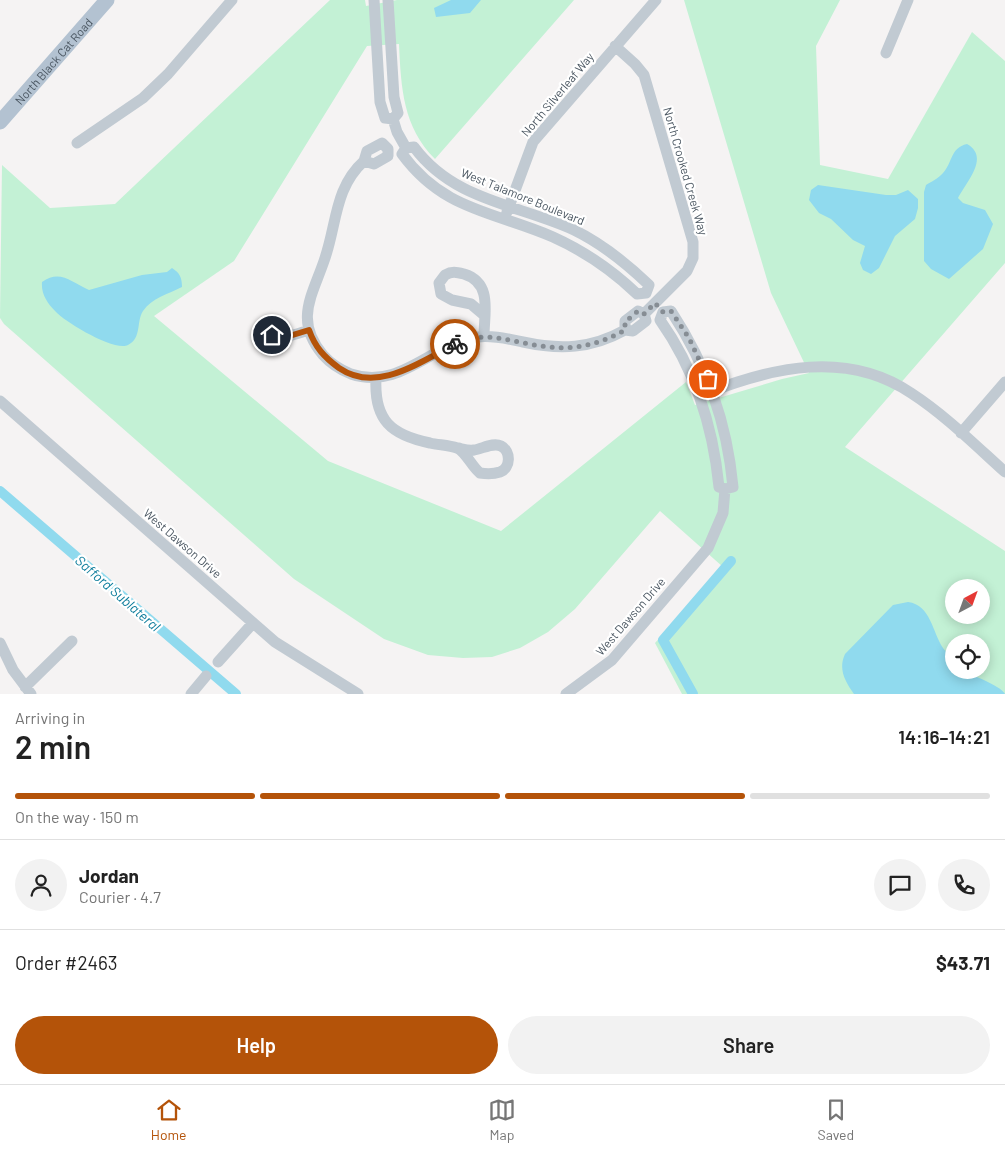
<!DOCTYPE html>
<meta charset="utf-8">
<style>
:root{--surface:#fff;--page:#f2f2f2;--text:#222;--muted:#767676;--line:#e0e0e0;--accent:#b45309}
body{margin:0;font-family:Barlow,sans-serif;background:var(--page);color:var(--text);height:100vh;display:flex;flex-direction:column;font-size:19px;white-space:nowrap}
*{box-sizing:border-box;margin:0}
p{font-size:16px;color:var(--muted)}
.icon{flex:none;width:28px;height:28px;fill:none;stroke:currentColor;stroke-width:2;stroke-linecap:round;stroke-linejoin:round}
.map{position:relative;height:694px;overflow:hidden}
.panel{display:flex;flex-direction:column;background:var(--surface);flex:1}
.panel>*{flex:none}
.needle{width:32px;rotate:41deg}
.controls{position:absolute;left:945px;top:579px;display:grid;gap:10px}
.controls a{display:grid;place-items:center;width:45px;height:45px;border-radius:50%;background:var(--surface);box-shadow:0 2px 12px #0003;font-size:25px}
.pin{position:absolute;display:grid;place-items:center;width:42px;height:42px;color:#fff;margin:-21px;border:2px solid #fff;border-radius:50%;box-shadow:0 1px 5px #0007}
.courier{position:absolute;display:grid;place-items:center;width:50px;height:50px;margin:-25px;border:4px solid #b45309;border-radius:50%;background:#fff;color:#222;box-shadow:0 1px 6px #0007}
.summary em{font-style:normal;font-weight:600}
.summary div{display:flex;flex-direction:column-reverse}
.summary{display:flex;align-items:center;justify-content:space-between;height:85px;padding:0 15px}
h1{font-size:32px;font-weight:600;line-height:38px}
.bar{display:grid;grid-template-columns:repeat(4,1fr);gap:8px 5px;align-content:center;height:60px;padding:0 15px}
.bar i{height:6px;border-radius:4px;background:var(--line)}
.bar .on{background:var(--accent)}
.bar p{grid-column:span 4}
.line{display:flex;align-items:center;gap:12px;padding:0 15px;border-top:1px solid var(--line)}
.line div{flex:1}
.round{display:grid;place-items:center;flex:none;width:52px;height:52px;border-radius:26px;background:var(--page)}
.cta{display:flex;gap:10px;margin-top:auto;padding:10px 15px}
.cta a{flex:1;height:58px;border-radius:30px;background:var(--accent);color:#fff;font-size:20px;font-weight:600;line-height:58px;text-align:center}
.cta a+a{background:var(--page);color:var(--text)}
.menu{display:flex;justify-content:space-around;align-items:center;height:70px;border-top:1px solid var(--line);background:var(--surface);font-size:14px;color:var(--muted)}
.menu a{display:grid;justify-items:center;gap:2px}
.menu .on{color:var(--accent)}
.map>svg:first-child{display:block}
.green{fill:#c3f1d5;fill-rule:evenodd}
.water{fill:#90daee}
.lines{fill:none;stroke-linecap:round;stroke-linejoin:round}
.canal{stroke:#90daee;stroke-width:10}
.minor{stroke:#c1cad2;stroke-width:11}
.major{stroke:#b3c2d1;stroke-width:15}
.done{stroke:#868d94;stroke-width:5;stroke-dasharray:0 9}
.route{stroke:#b45309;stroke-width:6}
.labels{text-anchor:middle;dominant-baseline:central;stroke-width:4.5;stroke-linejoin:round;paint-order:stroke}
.street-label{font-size:12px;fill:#4a5661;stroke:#fff}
.water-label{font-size:14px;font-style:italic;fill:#0c7c9b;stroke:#fff}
</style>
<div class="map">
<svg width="1005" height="694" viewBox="0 0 1005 694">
<rect width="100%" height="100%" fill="#f5f3f3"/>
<path class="green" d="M330 0H365L366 6 397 0H574L435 159C403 127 401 88 399 44L367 46 234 261 154 316 328 461 501 531 686 382 695 405 782 379 809 373 771 293 684 0H840L816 46 820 165 888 179 972 32 1005 61V263L845 447 1005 551V694H682L655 643 723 567 660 511 575 609 548 632 520 648 492 657 463 658 428 655 384 639 294 579 4 324 0 318 2 165 50 208 115 204ZM954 588H981V615H954ZM954 642H981V670H954Z"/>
<path class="water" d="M451 0H481L470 13 436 17 434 8Z
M967 144C990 157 967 181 958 198L963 203 985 210 993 224 983 249 949 279 931 269 924 261V192L926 185C931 182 939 178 943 173 953 162 950 148 967 144Z
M818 185 886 195H896L908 190 918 199V208L915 219 895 236 879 268 871 274 863 270 860 263 865 246 853 240 831 219 819 213 809 200 811 190Z
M172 268C180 273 182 278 182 287 168 294 152 298 143 311 136 322 142 338 128 345 115 352 65 322 56 312 47 303 41 294 42 282 60 269 71 282 89 290L142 275 167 272Z
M908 602C931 605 932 632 943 648 946 652 950 656 954 660V670C963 670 1002 686 1005 694H854C845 681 838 669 845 654L893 605Z"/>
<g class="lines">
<path class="canal" d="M0 491 236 694
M693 694 663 640 731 561"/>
<path class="minor" d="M374 0 380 102 385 118 393 119 398 113 394 97 388 0
M615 46 635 64 644 75 693 242V258L687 271 644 314
M886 53 908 0
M393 119 397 132 406 148
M77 143 143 98 168 74 232 0
M382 143 388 149V156L374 164 364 161 367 151Z
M414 147C454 201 517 204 574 230 603 244 626 263 649 285L646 293 637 294C612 270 584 251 553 237 493 211 444 211 402 154L406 148Z
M364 161C334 188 337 225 324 261 312 296 294 321 323 355 331 364 341 370 351 374 401 391 433 342 478 337 493 335 508 339 523 342 560 350 591 349 625 330
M507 212 533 142 656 0
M638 311 644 314 646 321 633 331 625 330V321Z
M671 311C707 366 727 422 733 487L725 489 719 487C713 426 696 371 660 320L663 312Z
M261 325C279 342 287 337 309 330
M484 336C484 313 493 283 464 274 456 272 452 271 445 275L439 283 441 294 452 300 471 304 484 315
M376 379C374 420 391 435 430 443 438 445 449 445 457 448 466 452 472 467 480 473 486 474 494 474 500 472 511 468 511 451 501 446 493 442 482 449 474 450 469 451 463 449 458 448
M707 393C773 367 847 350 911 393 945 415 975 445 1005 472
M0 401 275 642 358 694
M961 433 1005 382
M0 643 13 670 31 694
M218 662 253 623
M25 687 72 641
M191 694 206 676
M566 694 612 660 708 548 723 513 725 489"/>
<path class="major" id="s1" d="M0 122 107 0"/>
</g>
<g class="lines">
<path class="done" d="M455 344C486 328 518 345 550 347 577 350 602 343 625 330V322L638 311 644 314 655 303 663 312 671 311 689 338 708 379"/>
<path class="route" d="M272 335 286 337 309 330C315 347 324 357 339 368 377 394 420 362 455 344"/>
</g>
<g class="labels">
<g class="street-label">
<text stroke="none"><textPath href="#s1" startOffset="81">North Black Cat Road</textPath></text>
<text transform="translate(557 94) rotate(-50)">North Silverleaf Way</text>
<text transform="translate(686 171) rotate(74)">North Crooked Creek Way</text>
<text transform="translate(523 196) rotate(22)">West Talamore Boulevard</text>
<text transform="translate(183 543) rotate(41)">West Dawson Drive</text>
<text transform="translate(630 616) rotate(-49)">West Dawson Drive</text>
</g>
<g class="water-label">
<text transform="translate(118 593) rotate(41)">Safford Sublateral</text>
</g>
</g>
</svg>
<div class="controls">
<a><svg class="needle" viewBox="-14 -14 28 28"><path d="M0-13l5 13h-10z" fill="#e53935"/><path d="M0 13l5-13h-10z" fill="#767676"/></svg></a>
<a><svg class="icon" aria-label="locate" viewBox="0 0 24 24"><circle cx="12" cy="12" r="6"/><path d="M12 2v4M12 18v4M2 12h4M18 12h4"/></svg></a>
</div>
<div class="pin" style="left:708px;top:379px;background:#ea580c"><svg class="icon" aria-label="bag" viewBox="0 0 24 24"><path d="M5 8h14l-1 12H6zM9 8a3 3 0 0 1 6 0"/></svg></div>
<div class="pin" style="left:272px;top:335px;background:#1f2937"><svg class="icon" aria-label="home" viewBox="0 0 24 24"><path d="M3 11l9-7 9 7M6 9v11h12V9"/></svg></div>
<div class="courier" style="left:455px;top:344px"><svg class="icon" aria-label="bike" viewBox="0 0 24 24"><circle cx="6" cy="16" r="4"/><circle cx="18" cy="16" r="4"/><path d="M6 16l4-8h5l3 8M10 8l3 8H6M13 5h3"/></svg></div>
</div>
<section class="panel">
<div class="summary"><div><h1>2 min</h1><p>Arriving in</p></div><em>14:16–14:21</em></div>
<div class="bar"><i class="on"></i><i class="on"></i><i class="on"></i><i></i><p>On the way · 150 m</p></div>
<div class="line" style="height:90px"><a class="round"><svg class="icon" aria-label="person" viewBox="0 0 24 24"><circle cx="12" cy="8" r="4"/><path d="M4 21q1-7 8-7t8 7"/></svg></a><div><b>Jordan</b><p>Courier · 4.7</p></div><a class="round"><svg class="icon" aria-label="chat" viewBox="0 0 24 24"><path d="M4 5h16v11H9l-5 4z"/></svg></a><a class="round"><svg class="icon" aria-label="phone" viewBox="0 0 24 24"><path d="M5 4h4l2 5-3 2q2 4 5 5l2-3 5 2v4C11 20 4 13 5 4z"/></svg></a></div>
<div class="line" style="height:65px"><div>Order #2463</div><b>$43.71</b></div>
<div class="cta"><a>Help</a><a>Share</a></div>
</section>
<nav class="menu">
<a class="on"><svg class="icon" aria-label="home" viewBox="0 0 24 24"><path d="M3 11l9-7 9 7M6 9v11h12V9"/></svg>Home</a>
<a><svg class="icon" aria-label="map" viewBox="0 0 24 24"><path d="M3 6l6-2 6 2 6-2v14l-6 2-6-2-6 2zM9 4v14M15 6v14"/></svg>Map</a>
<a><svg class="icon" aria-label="saved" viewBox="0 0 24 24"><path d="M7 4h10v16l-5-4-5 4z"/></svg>Saved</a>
</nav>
